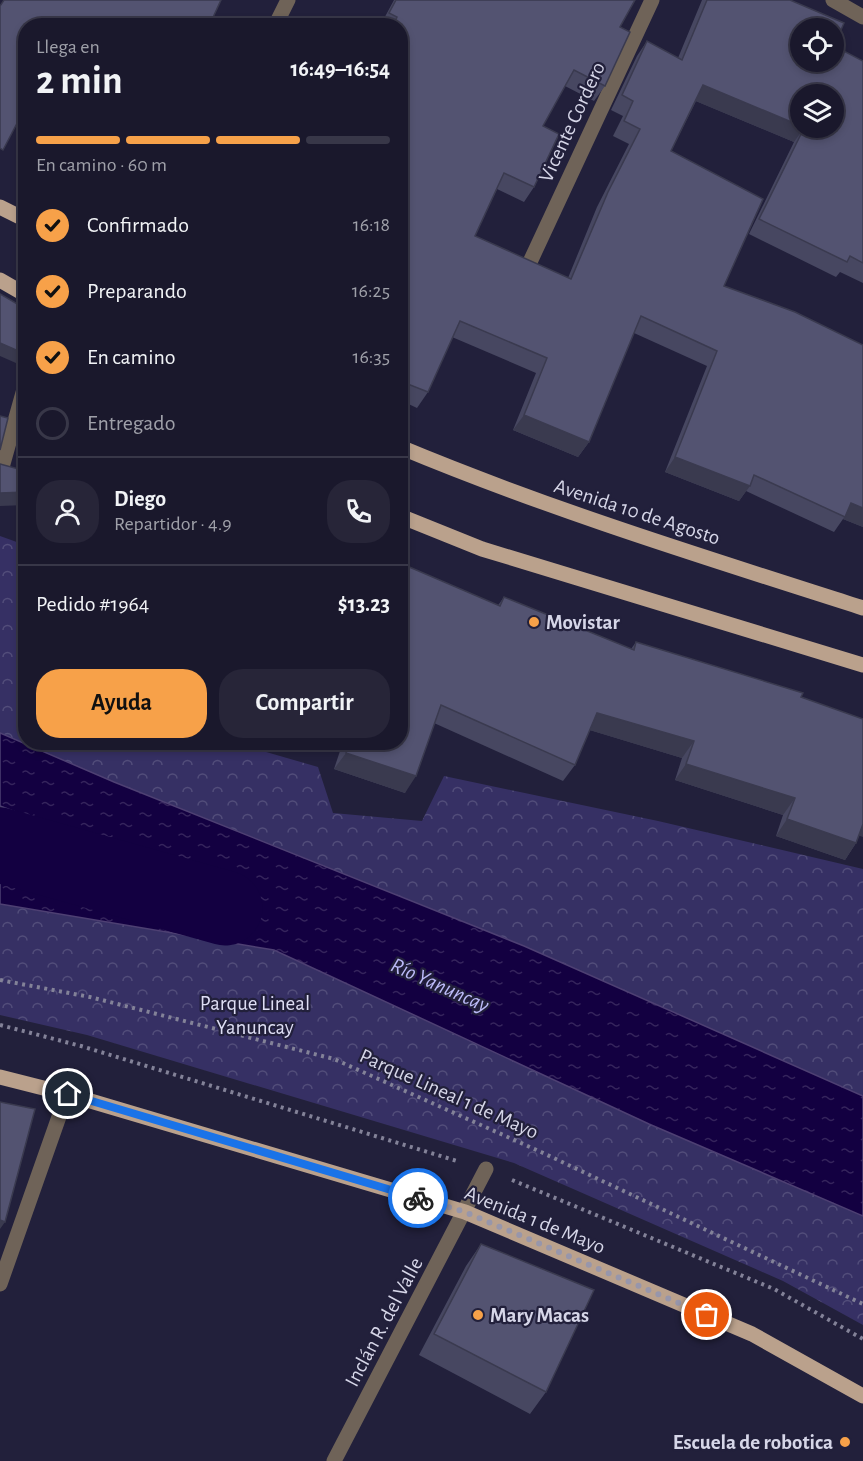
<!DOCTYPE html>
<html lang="es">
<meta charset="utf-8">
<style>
:root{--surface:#1a182c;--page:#272538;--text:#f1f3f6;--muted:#9fa0a9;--line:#383748;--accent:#f7a149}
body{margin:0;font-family:"Alegreya Sans",sans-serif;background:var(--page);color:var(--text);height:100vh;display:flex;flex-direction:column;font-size:22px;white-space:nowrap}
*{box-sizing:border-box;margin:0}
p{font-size:20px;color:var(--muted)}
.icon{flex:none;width:33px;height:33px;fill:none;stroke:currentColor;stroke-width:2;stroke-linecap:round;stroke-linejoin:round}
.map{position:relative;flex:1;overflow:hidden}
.sheet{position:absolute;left:18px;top:18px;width:390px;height:732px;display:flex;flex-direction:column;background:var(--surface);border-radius:24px;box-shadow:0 3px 9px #0003,0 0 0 2px var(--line)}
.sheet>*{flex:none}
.tools{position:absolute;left:790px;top:18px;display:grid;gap:12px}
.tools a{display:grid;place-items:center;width:54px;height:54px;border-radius:50%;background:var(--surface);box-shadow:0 3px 9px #0003,0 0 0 2px var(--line);font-size:30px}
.pin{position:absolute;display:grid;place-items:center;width:51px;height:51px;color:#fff;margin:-26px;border:3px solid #fff;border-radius:50%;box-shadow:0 2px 6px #0007}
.courier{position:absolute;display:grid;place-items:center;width:60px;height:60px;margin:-30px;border:4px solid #1a73e8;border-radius:50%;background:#fff;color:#222;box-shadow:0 2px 8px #0007}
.head em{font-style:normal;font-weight:600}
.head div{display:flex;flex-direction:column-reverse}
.head{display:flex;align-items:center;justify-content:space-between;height:102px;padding:0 18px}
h1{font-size:39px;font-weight:600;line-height:45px}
.bar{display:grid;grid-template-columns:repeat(4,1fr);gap:9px 6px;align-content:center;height:72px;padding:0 18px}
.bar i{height:8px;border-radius:4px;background:var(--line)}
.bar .current{background:var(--accent)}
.bar p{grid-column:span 4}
.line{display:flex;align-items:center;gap:15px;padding:0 18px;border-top:2px solid var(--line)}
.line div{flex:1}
.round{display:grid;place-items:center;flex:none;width:63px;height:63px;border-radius:24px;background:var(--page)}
ol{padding:0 18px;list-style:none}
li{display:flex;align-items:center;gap:18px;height:66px}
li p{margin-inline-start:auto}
li .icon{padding:6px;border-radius:50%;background:var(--accent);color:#111;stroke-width:4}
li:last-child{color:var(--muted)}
li i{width:33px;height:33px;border:3px solid var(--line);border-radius:50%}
.button{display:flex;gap:12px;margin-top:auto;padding:12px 18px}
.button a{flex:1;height:69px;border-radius:24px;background:var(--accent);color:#111;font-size:24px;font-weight:600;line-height:69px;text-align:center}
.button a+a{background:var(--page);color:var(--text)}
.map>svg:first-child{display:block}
.park{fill:url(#park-crowns)}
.water{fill:url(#water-ripples);stroke:#4e4073;stroke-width:1.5}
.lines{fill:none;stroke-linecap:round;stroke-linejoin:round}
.river{stroke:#130041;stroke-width:75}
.path{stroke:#838298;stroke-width:4;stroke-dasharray:3 4.5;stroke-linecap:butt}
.minor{stroke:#6f6358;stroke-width:15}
.major{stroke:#baa18c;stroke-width:15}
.wall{fill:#474761}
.shaded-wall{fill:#3a3a4f}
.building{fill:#535371;stroke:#3a3a4f;stroke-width:1.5;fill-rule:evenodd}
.done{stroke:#9796ab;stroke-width:6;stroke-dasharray:0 10.8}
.route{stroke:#1a73e8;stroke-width:8}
.poi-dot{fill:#f7a149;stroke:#22203b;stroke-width:2}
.labels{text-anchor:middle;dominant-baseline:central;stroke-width:4.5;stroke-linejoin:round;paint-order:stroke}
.street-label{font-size:21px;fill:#d6d6e8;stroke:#22203b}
.poi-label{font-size:21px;font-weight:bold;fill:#d6d6e8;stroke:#22203b;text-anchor:start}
.park-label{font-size:21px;fill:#dedef4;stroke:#22203b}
.water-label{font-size:22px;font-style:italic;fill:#bbbaf7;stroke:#22203b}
</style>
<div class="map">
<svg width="863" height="1461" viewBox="0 0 863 1461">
<defs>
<pattern id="park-crowns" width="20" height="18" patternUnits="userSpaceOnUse" patternTransform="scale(1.5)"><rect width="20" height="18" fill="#363064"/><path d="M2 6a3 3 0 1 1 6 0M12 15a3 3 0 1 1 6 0" fill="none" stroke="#524d7a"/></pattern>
<pattern id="water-ripples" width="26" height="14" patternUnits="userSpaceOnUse" patternTransform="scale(1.5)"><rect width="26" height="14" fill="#130041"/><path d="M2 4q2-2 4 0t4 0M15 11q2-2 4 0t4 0" fill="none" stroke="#35245c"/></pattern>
</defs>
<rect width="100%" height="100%" fill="#22203b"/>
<path class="park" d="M0 536 25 545 26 742 235 743 318 767 333 813 422 821 444 776 658 821 863 869V1096L524 946 114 782 0 733Z
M0 904 274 950 649 1124 863 1216V1325L783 1281 514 1163 87 1035 0 1015Z"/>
<path class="water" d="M0 733 114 782 524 946 863 1096V1216L649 1124 274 950 0 904V880L71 885 146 878 152 868 138 859 0 806Z"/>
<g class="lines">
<path class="river" d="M0 845 225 908"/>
<path class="path" d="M0 980 90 997 334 1059 541 1152 863 1304
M0 1025 81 1046 457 1161
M512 1180 774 1289 863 1339"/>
<path class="minor" d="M833 0 863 17
M275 26 288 0
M530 262 652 0
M1 471 26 382
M0 1284 67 1094
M334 1461 486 1169"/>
<path class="major" d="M0 207 26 220
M0 280 26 295
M400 447C551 510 707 558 863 608
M400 516 482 549 863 665
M0 1077 67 1094 465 1212 752 1334 863 1396"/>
</g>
<path class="wall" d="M394 0H635L620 27 605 86 594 101 565 86 543 126 534 187 524 202 497 189 475 236 568 278 597 207 629 144 613 136 623 116 611 110 637 56 647 41 678 58 702 0H790L834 46 863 61V283L840 272 836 277 749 234 794 142 696 101 671 151 724 286 863 345V527L843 519 834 532 746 491 739 501 665 472 707 366 634 333 589 442 578 457 513 430 536 373 452 337 428 392 417 408 400 400V26H380Z
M504 597 631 649 636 642 801 697 859 836 856 843 845 860 776 836 783 815 675 780 682 758 590 730 575 765 563 781 434 723 405 793 334 769 343 742H400Z
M481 1244 546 1392 530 1414 419 1355 466 1266Z"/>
<path class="shaded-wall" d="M703 85 801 126V128H804L794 142 693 100Z
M0 343 23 353 16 363 0 356Z
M524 415 589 442 578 457 513 430Z
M675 457 750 486 739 501 665 472Z
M26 492V505L0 506V493Z
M851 503 863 508V527L843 519Z
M597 713 694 741 682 758 586 729Z
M346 753 416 776 405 793 334 769Z
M686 764 795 798 783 815 675 780Z
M787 819 856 843 845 860 776 836Z
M863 821V837L854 834Z
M0 1220 5 1222 0 1229Z"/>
<path class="building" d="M4 0H221L209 26H26V106L3 150 0 148V6Z
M396 0H635L620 27 630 32 605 86 574 70 543 126 559 134 534 187 504 173 475 236 571 279 608 192 640 129 624 121 633 101 622 95 647 41 682 60 707 0H790L844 23 834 46 863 61V263L850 256 847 262 759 219 804 128H834V94H801V126L703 85 671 151 763 199 724 286 795 312 863 345V508L851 503 845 517 754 475 750 486 675 457 717 351 641 316 589 442 524 415 547 358 460 321 428 392 400 381V26H393L397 17 389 13ZM801 28H834V62H801Z
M0 294 26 309V349L23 353 0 343Z
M0 416 8 418 0 450Z
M0 464 26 471V492L0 493Z
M400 563 500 606 504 597 634 650 636 642 803 693 801 697 863 719V824L856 843 787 819 795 798 686 764 694 741 597 713 575 765 441 705 416 776 346 753 349 742H400Z
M0 1102 35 1109 5 1222 0 1220Z
M481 1244 594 1290 546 1392 434 1334Z"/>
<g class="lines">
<path class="done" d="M418 1198 465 1212 707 1315"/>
<path class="route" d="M68 1094 418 1198"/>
</g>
<g class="poi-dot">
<circle cx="534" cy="622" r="6"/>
<circle cx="478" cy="1315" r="6"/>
<circle cx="845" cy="1442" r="6"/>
</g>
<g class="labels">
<g class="street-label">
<text transform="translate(572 122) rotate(-65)">Vicente Cordero</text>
<text transform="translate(637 512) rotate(18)">Avenida 10 de Agosto</text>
<text transform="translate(449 1094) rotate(24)">Parque Lineal 1 de Mayo</text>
<text transform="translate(535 1220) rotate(22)">Avenida 1 de Mayo</text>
<text transform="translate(384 1322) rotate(-62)">Inclán R. del Valle</text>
</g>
<g class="poi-label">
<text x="546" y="622">Movistar</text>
<text x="490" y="1315">Mary Macas</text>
<text x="833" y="1442" text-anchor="end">Escuela de robotica</text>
</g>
<g class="park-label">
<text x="255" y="1003">Parque Lineal<tspan x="255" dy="24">Yanuncay</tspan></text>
</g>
<g class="water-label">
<text transform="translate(440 985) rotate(24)">Río Yanuncay</text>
</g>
</g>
</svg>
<div class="tools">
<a><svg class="icon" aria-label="locate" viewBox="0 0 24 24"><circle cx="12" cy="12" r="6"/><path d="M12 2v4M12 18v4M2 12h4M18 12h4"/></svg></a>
<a><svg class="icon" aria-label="layers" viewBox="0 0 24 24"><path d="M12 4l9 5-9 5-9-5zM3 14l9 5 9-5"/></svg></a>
</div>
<div class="pin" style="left:707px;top:1315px;background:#ea580c"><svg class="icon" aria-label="bag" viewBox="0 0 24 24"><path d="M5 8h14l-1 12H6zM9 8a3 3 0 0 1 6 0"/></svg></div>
<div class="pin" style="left:68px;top:1094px;background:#1f2937"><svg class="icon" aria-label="home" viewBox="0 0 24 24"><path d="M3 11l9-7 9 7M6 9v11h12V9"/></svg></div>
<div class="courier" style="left:418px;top:1198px"><svg class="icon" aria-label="bike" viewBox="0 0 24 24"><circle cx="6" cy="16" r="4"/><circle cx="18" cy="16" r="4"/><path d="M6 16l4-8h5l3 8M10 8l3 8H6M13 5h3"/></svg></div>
<section class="sheet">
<div class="head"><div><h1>2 min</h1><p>Llega en</p></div><em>16:49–16:54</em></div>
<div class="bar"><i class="current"></i><i class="current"></i><i class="current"></i><i></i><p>En camino · 60 m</p></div>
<ol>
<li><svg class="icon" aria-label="check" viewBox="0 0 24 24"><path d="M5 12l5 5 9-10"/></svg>Confirmado<p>16:18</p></li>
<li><svg class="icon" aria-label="check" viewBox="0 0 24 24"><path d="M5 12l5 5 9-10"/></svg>Preparando<p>16:25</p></li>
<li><svg class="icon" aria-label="check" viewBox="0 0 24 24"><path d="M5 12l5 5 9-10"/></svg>En camino<p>16:35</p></li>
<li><i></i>Entregado</li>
</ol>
<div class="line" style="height:108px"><a class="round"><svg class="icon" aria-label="person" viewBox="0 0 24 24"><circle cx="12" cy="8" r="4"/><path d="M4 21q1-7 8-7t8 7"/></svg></a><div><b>Diego</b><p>Repartidor · 4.9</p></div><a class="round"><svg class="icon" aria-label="phone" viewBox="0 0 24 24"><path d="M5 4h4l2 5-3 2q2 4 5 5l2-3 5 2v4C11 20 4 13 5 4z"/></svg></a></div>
<div class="line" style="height:78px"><div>Pedido #1964</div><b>$13.23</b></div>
<div class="button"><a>Ayuda</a><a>Compartir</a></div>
</section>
</div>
